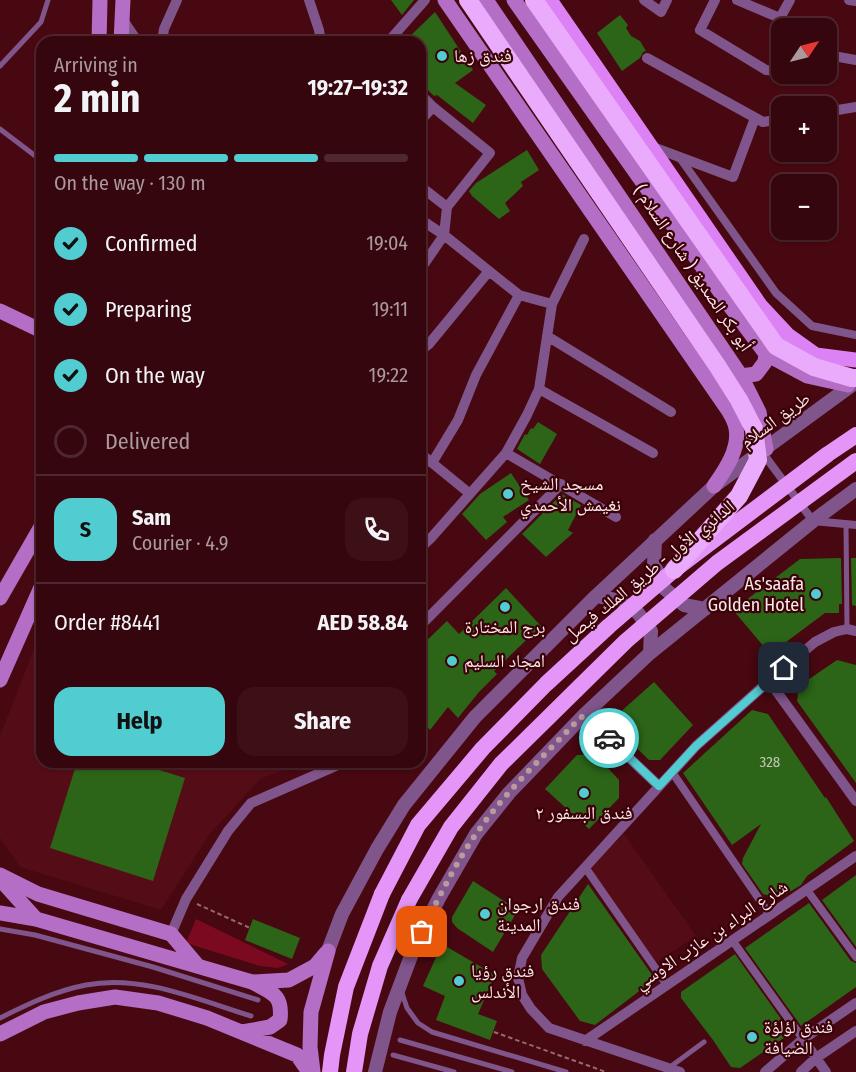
<!DOCTYPE html>
<meta charset="utf-8">
<style>
:root{--surface:#35060d;--page:#3d0f16;--text:#f1f3f6;--muted:#aa999d;--line:#4f272e;--accent:#51ccd1}
body{margin:0;font-family:"Fira Sans Condensed","Noto Naskh Arabic",sans-serif;background:var(--page);color:var(--text);height:100vh;display:flex;flex-direction:column;font-size:22px;white-space:nowrap}
*{box-sizing:border-box;margin:0}
p{font-size:20px;color:var(--muted)}
.icon{flex:none;width:33px;height:33px;fill:none;stroke:currentColor;stroke-width:2;stroke-linecap:round;stroke-linejoin:round}
.map{position:relative;flex:1;overflow:hidden}
.drawer{position:absolute;left:36px;top:36px;width:390px;height:732px;display:flex;flex-direction:column;background:var(--surface);border-radius:18px;box-shadow:0 2px 4px #0004,0 0 0 2px var(--line)}
.drawer>*{flex:none}
.needle{width:39px;rotate:55deg}
.controls{position:absolute;left:771px;top:18px;display:grid;gap:12px}
.controls a{display:grid;place-items:center;width:66px;height:66px;border-radius:12px;background:var(--surface);box-shadow:0 2px 4px #0004,0 0 0 2px var(--line);font-size:30px}
.pin{position:absolute;display:grid;place-items:center;width:51px;height:51px;color:#fff;margin:-26px;border-radius:12px;box-shadow:0 3px 9px #0006}
.courier{position:absolute;display:grid;place-items:center;width:60px;height:60px;margin:-30px;border:4px solid #51ccd1;border-radius:50%;background:#fff;color:#222;box-shadow:0 2px 8px #0007}
.headline em{font-style:normal;font-weight:700}
.headline div{display:flex;flex-direction:column-reverse}
.headline{display:flex;align-items:center;justify-content:space-between;height:102px;padding:0 18px}
h1{font-size:39px;font-weight:700;line-height:45px}
.bar{display:grid;grid-template-columns:repeat(4,1fr);gap:9px 6px;align-content:center;height:72px;padding:0 18px}
.bar i{height:8px;border-radius:4px;background:var(--line)}
.bar .selected{background:var(--accent)}
.bar p{grid-column:span 4}
.line{display:flex;align-items:center;gap:15px;padding:0 18px;border-top:2px solid var(--line)}
.line div{flex:1}
.round{display:grid;place-items:center;flex:none;width:63px;height:63px;border-radius:18px;background:var(--page)}
ol{padding:0 18px;list-style:none}
li{display:flex;align-items:center;gap:18px;height:66px}
li p{margin-inline-start:auto}
li .icon{padding:6px;border-radius:50%;background:var(--accent);color:#111;stroke-width:4}
li:last-child{color:var(--muted)}
li i{width:33px;height:33px;border:3px solid var(--line);border-radius:50%}
.action{display:flex;gap:12px;margin-top:auto;padding:12px 18px}
.action a{flex:1;height:69px;border-radius:18px;background:var(--accent);color:#111;font-size:24px;font-weight:700;line-height:69px;text-align:center}
.action a+a{background:var(--page);color:var(--text)}
.map>svg:first-child{display:block}
.built{fill:#540d17}
.green{fill:#7b0920}
.building{fill:#2c6518}
.lines{fill:none;stroke-linecap:round;stroke-linejoin:round}
.path{stroke:#966b70;stroke-width:2;stroke-dasharray:4.5 3;stroke-linecap:butt}
.service{stroke:#80558b;stroke-width:5}
.pedestrian{stroke:#80558b;stroke-width:8}
.minor{stroke:#80558b;stroke-width:10}
.tertiary{stroke:#80558b;stroke-width:14}
.secondary{stroke:#b46ec6;stroke-width:15}
.primary{stroke:#dc82f4;stroke-width:15}
.trunk{stroke:#e496f8;stroke-width:16}
.trunk-bridge{stroke:#e496f8;stroke-width:16}
.motorway-bridge{stroke:#ebabfc;stroke-width:18}
.done{stroke:#bb9a9d;stroke-width:6;stroke-dasharray:0 10.8}
.route{stroke:#51ccd1;stroke-width:8}
.poi-dot{fill:#51ccd1;stroke:#3b0008;stroke-width:2}
.labels{text-anchor:middle;dominant-baseline:central;stroke-width:4.5;stroke-linejoin:round;paint-order:stroke}
.number-label{font-size:15px;fill:#c6c7b4}
.poi-label{font-size:18px;fill:#f9e8e8;stroke:#3b0008;text-anchor:start}
.street-label{font-size:18px;fill:#f9e8e8;stroke:#3b0008}
</style>
<div class="map">
<svg width="856" height="1072" viewBox="0 0 856 1072">
<rect width="100%" height="100%" fill="#470811"/>
<path class="built" d="M42 629V762H305L260 779 209 835 161 910 20 867 0 838V736Z
M624 834 696 936 655 963 588 868Z"/>
<path class="green" d="M196 919 288 964 278 968 260 966 186 943Z"/>
<path class="building" d="M391 0H414L402 15Z
M435 12 473 70 455 83 486 105 473 123 437 95 434 96 420 82V42H404Z
M620 15 628 25 626 28 631 36 640 41 646 51 643 52 640 58 622 71 597 33Z
M527 150 539 170 521 182 523 186 505 203 510 211 499 219 472 196 469 191 476 183Z
M538 422 557 434 540 464 517 449 525 434 527 435 531 428 533 429Z
M511 473 529 500 503 517 507 522 486 540 462 514 480 494Z
M562 494 581 505 568 530 573 533 546 557 522 534Z
M841 558 842 604H839V613H825L770 654 733 610 800 559Z
M851 558H856V606L852 605Z
M506 588 541 626 494 671 497 674 479 692 458 718 448 707 430 730 420 718V647L447 621 459 634Z
M837 660 856 665V783L797 701 799 686Z
M654 682 693 725 660 760H649L615 727 617 715Z
M752 710 768 714 825 798 826 797 854 841 807 876 801 885 786 894 773 897 763 894 742 864 743 858 761 824 732 845 683 773Z
M595 754 619 780V798L589 829 545 789 577 755Z
M77 762H134L185 778 153 881 50 848Z
M856 875V947L822 900Z
M473 881 518 910 493 952 457 928 452 922V917Z
M588 884 655 979 595 1025 580 1021 542 969 541 955Z
M809 903 851 961 856 963V987L801 1026 745 948Z
M253 919 300 938 292 959 245 940Z
M442 944 495 975 478 1014 497 1021 490 1040 436 1020 445 996 423 986Z
M735 954 791 1033 740 1068 731 1067 713 1040 681 998V992Z"/>
<g class="lines">
<path class="path" d="M197 904 250 928
M494 1032 606 1072"/>
<path class="service" d="M0 66 41 22 48 0
M0 129 42 161
M846 523 847 629
M0 929 35 935 153 967 258 1000
M401 990 407 1008 418 1023 432 1032 566 1072
M0 1018C28 1004 55 991 86 985 141 974 199 1000 251 1016
M400 1040 512 1072
M393 1055 454 1072
M670 1067 704 1042"/>
<path class="pedestrian" d="M680 158 776 293 812 326 856 335
M762 452 813 521 856 525
M672 772 770 915
M585 867 667 985
M807 890 856 957
M732 940 803 1039"/>
<path class="minor" d="M309 0 319 30 321 42
M644 0 661 12 667 0
M715 0 700 30 766 70 782 71
M737 0 780 18 790 0
M849 0 856 1
M121 17 138 42
M162 42 164 29 177 0
M388 42 425 0
M826 57 828 55 856 60
M647 58 763 122 782 119
M420 94 433 107 490 153 447 207 444 235 420 270
M826 112 856 107
M420 121 433 107
M650 146 733 177 755 118
M420 186 447 207
M420 219 444 235 519 295 552 304
M547 336 671 412
M420 351 429 344 489 271
M539 389 653 453
M420 453 469 493
M506 453 616 517
M432 463 458 420 476 375 519 295
M420 548 431 538 506 453 527 415 539 389 552 304 584 239
M420 626 561 484
M769 681 856 801
M584 715 659 786
M171 934 186 899 228 831 251 803 345 762
M803 1039 826 1072
M585 1041 856 856
M680 1072 549 1028 531 1009 522 995 518 978 522 958 558 897 696 746 769 681 815 642 834 632 847 629 856 631
M765 1072 803 1039 856 1003
M801 1072 816 1058 856 1031"/>
<path class="tertiary" d="M655 540 654 565 665 589 684 605 705 609
M596 596 622 601 638 613 651 631 650 653
M328 951 342 914 377 849 404 805 475 717 596 596 714 486 856 382
M375 1072 390 1012 414 948 439 898 476 834 509 793 584 715 650 653 813 521 856 489"/>
<path class="secondary" d="M445 0 728 410C731 415 735 422 736 428 740 449 725 470 714 486
M486 0 741 376 756 374 765 362 766 354 730 306 514 0
M99 42 100 0
M121 42 123 0
M0 311 42 331
M766 354 807 376 848 385
M741 376 759 412 766 449
M0 598 42 525
M0 680 42 585
M0 875 38 894 171 934 198 966
M0 879 36 919
M0 913 36 919 252 982C272 993 283 994 280 1020L270 1027 242 1032
M252 982 289 980 315 966 326 953
M0 1034 44 1012 78 1003 115 997 158 1003 207 1018 297 1055 309 1072
M313 1072 310 1047 311 1012 328 951"/>
<path class="primary" d="M550 0 760 305 788 335 816 355 856 360"/>
<path class="trunk" d="M330 1072 332 1055 346 987 382 894
M354 1072 360 1034 380 966 409 900"/>
<path class="trunk-bridge" d="M382 894 418 825 483 748 546 684 609 626 674 570 828 454 856 435
M409 900 451 827 501 764 626 641 717 563 856 461"/>
<path class="motorway-bridge" d="M468 0 718 367 739 400 754 429 758 460 739 496 674 570
M534 0 776 346 814 367 852 378H856"/>
</g>
<g class="lines">
<path class="done" d="M422 932C438 899 455 864 476 834 505 792 543 757 578 720L584 715 609 738"/>
<path class="route" d="M609 738 659 786 696 746 784 668"/>
</g>
<g class="poi-dot">
<circle cx="442" cy="56" r="6"/>
<circle cx="508" cy="494" r="6"/>
<circle cx="816" cy="594" r="6"/>
<circle cx="505" cy="607" r="6"/>
<circle cx="452" cy="661" r="6"/>
<circle cx="584" cy="793" r="6"/>
<circle cx="485" cy="914" r="6"/>
<circle cx="459" cy="981" r="6"/>
<circle cx="752" cy="1037" r="6"/>
</g>
<g class="labels">
<g class="number-label">
<text x="770" y="762">328</text>
</g>
<g class="poi-label">
<text x="454" y="56">فندق زها</text>
<text x="520" y="484">مسجد الشيخ<tspan x="520" dy="21">نغيمش الأحمدي</tspan></text>
<text x="804" y="584" text-anchor="end">As'saafa<tspan x="804" dy="21">Golden Hotel</tspan></text>
<text x="505" y="627" text-anchor="middle">برج المختارة</text>
<text x="464" y="661">امجاد السلیم</text>
<text x="584" y="813" text-anchor="middle">فندق البسفور ٢</text>
<text x="497" y="904">فندق ارجوان<tspan x="497" dy="21">المدينة</tspan></text>
<text x="471" y="971">فندق رؤيا<tspan x="471" dy="21">الأندلس</tspan></text>
<text x="764" y="1027">فندق لؤلؤة<tspan x="764" dy="21">الضيافة</tspan></text>
</g>
<g class="street-label">
<text transform="translate(693 268) rotate(56)">( شارع السلام ) أبو بكر الصديق</text>
<text transform="translate(775 420) rotate(-36)">طريق السلام</text>
<text transform="translate(649 571) rotate(-39)">الدائري الأول - طريق الملك فيصل</text>
<text transform="translate(711 935) rotate(-34)">شارع البراء بن عازب الاوسي</text>
</g>
</g>
</svg>
<div class="controls">
<a><svg class="needle" viewBox="-14 -14 28 28"><path d="M0-13l5 13h-10z" fill="#e53935"/><path d="M0 13l5-13h-10z" fill="#aa999d"/></svg></a>
<a>+</a>
<a>−</a>
</div>
<div class="pin" style="left:422px;top:932px;background:#ea580c"><svg class="icon" aria-label="bag" viewBox="0 0 24 24"><path d="M5 8h14l-1 12H6zM9 8a3 3 0 0 1 6 0"/></svg></div>
<div class="pin" style="left:784px;top:668px;background:#1f2937"><svg class="icon" aria-label="home" viewBox="0 0 24 24"><path d="M3 11l9-7 9 7M6 9v11h12V9"/></svg></div>
<div class="courier" style="left:609px;top:738px"><svg class="icon" aria-label="car" viewBox="0 0 24 24"><path d="M5 17H2v-5l4-1 3-4h7l3 4 3 1v5h-3M9 17h6M6 11h13"/><circle cx="7" cy="17" r="2"/><circle cx="17" cy="17" r="2"/></svg></div>
<section class="drawer">
<div class="headline"><div><h1>2 min</h1><p>Arriving in</p></div><em>19:27–19:32</em></div>
<div class="bar"><i class="selected"></i><i class="selected"></i><i class="selected"></i><i></i><p>On the way · 130 m</p></div>
<ol>
<li><svg class="icon" aria-label="check" viewBox="0 0 24 24"><path d="M5 12l5 5 9-10"/></svg>Confirmed<p>19:04</p></li>
<li><svg class="icon" aria-label="check" viewBox="0 0 24 24"><path d="M5 12l5 5 9-10"/></svg>Preparing<p>19:11</p></li>
<li><svg class="icon" aria-label="check" viewBox="0 0 24 24"><path d="M5 12l5 5 9-10"/></svg>On the way<p>19:22</p></li>
<li><i></i>Delivered</li>
</ol>
<div class="line" style="height:108px"><b class="round" style="background:var(--accent);color:#111">S</b><div><b>Sam</b><p>Courier · 4.9</p></div><a class="round"><svg class="icon" aria-label="phone" viewBox="0 0 24 24"><path d="M5 4h4l2 5-3 2q2 4 5 5l2-3 5 2v4C11 20 4 13 5 4z"/></svg></a></div>
<div class="line" style="height:78px"><div>Order #8441</div><b>AED 58.84</b></div>
<div class="action"><a>Help</a><a>Share</a></div>
</section>
</div>
